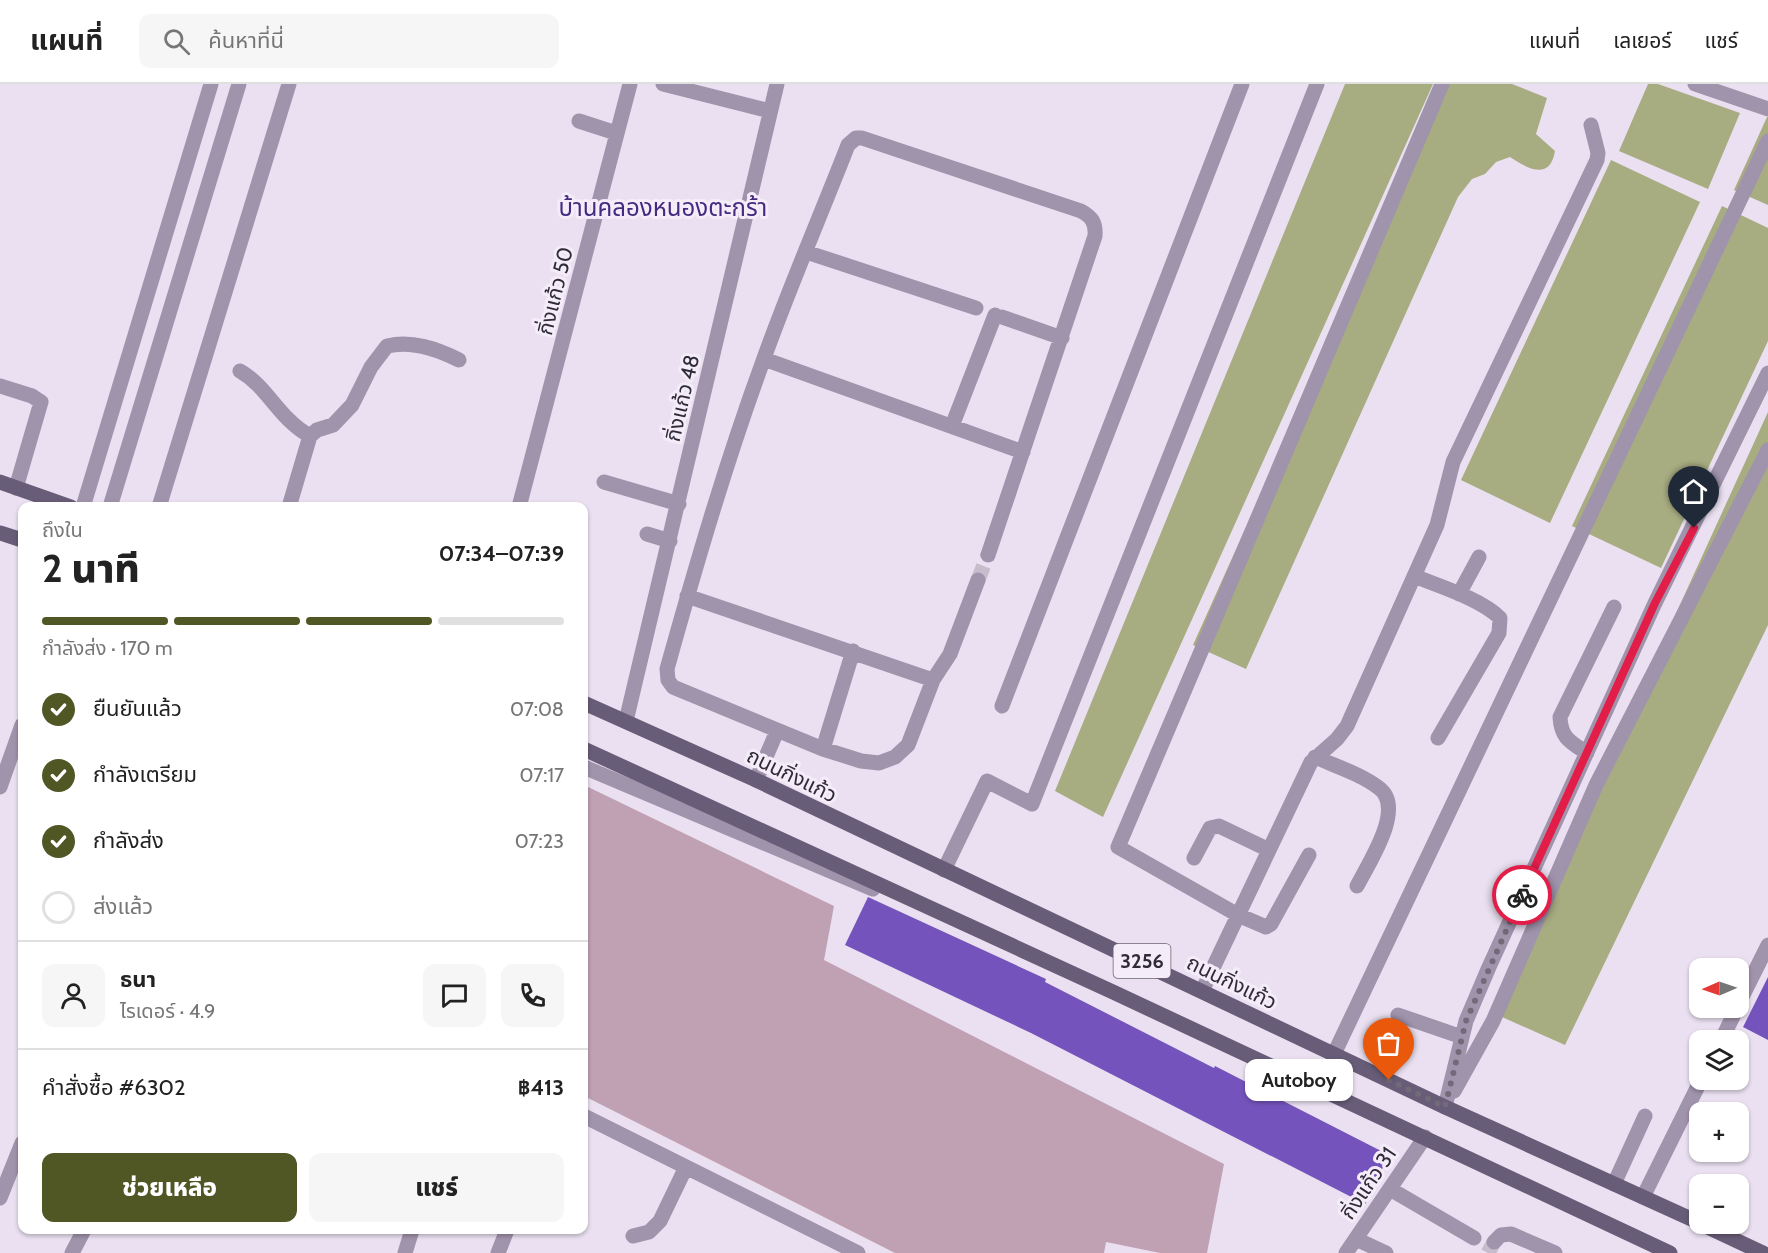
<!DOCTYPE html>
<html lang="th">
<meta charset="utf-8">
<style>
:root{--surface:#fff;--page:#f6f6f6;--text:#222;--muted:#767676;--line:#e0e0e0;--accent:#505624}
body{margin:0;font-family:Cabin,"Noto Sans Thai",sans-serif;background:var(--page);color:var(--text);height:100vh;display:flex;flex-direction:column;font-size:22px;white-space:nowrap}
*{box-sizing:border-box;margin:0}
p{font-size:20px;color:var(--muted)}
.icon{flex:none;width:33px;height:33px;fill:none;stroke:currentColor;stroke-width:2;stroke-linecap:round;stroke-linejoin:round}
.map{position:relative;flex:1;overflow:hidden}
.panel{position:absolute;left:18px;top:418px;width:570px;height:732px;display:flex;flex-direction:column;background:var(--surface);border-radius:12px;box-shadow:0 2px 4px #0004}
.panel>*{flex:none}
.needle{width:39px;rotate:268deg}
.tools{position:absolute;left:1689px;top:874px;display:grid;gap:12px}
.tools a{display:grid;place-items:center;width:60px;height:60px;border-radius:12px;background:var(--surface);box-shadow:0 2px 4px #0004;font-size:30px}
.pin{position:absolute;display:grid;place-items:center;width:51px;height:51px;color:#fff;margin:-62px -26px;border-radius:50% 50% 50% 0;rotate:-45deg;box-shadow:0 0 6px #0007}
.pin .icon{rotate:45deg}
.courier{position:absolute;display:grid;place-items:center;width:60px;height:60px;margin:-30px;border:4px solid #e11d48;border-radius:50%;background:#fff;color:#222;box-shadow:0 2px 8px #0007}
.bubble{position:absolute;height:42px;border-radius:12px;background:var(--surface);box-shadow:0 2px 4px #0004;font-size:20px;font-weight:800;line-height:42px;text-align:center}
.summary em{font-style:normal;font-weight:800}
.summary div{display:flex;flex-direction:column-reverse}
.summary{display:flex;align-items:center;justify-content:space-between;height:102px;padding:0 24px}
h1{font-size:39px;font-weight:800;line-height:45px}
.bar{display:grid;grid-template-columns:repeat(4,1fr);gap:9px 6px;align-content:center;height:72px;padding:0 24px}
.bar i{height:8px;border-radius:4px;background:var(--line)}
.bar .current{background:var(--accent)}
.bar p{grid-column:span 4}
.line{display:flex;align-items:center;gap:15px;padding:0 24px;border-top:2px solid var(--line)}
.line div{flex:1}
.round{display:grid;place-items:center;flex:none;width:63px;height:63px;border-radius:12px;background:var(--page)}
ol{padding:0 24px;list-style:none}
li{display:flex;align-items:center;gap:18px;height:66px}
li p{margin-inline-start:auto}
li .icon{padding:6px;border-radius:50%;background:var(--accent);color:#fff;stroke-width:4}
li:last-child{color:var(--muted)}
li i{width:33px;height:33px;border:3px solid var(--line);border-radius:50%}
.button{display:flex;gap:12px;margin-top:auto;padding:12px 24px}
.button a{flex:1;height:69px;border-radius:12px;background:var(--accent);color:#fff;font-size:24px;font-weight:800;line-height:69px;text-align:center}
.button a+a{background:var(--page);color:var(--text)}
header{display:flex;align-items:center;gap:36px;box-sizing:border-box;height:84px;padding:0 30px;background:var(--surface);border-bottom:2px solid var(--line)}
header strong{font-size:28px}
nav{display:flex;gap:33px;margin-inline-start:auto;font-size:21px}
.search{width:420px;height:54px;background:var(--page);display:flex;align-items:center;gap:15px;box-sizing:border-box;padding:0 21px;border-radius:12px;color:var(--muted);font-size:22px}
.map>svg:first-child{display:block}
.green{fill:#c0a1b3}
.water{fill:#a8ac81}
.building{fill:#7454bc}
.lines{fill:none;stroke-linecap:round;stroke-linejoin:round}
.minor-tunnel{stroke:#c5bccc;stroke-width:15;stroke-dasharray:15 8;stroke-linecap:butt}
.minor{stroke:#a093ac;stroke-width:15}
.major{stroke:#685d78;stroke-width:15}
.done{stroke:#716a79;stroke-width:6;stroke-dasharray:0 10.8}
.route{stroke:#e11d48;stroke-width:8}
.labels{text-anchor:middle;dominant-baseline:central;stroke-width:6;stroke-linejoin:round;paint-order:stroke}
.shield{fill:#f4edf9;stroke:#6b6572;stroke-width:1.5}
.shield-label{font-size:20px;font-weight:bold;fill:#302b38}
.street-label{font-size:21px;fill:#302b38;stroke:#f4edf9}
.quarter-label{font-size:24px;fill:#452a80;stroke:#f4edf9}
</style>
<header>
<strong>แผนที่</strong>
<div class="search"><svg class="icon" aria-label="search" viewBox="0 0 24 24"><circle cx="10" cy="10" r="6"/><path d="M15 15l6 6"/></svg>ค้นหาที่นี่</div>
<nav><a>แผนที่</a><a>เลเยอร์</a><a>แชร์</a></nav>
</header>
<div class="map">
<svg width="1768" height="1169" viewBox="0 0 1768 1169">
<rect width="100%" height="100%" fill="#eae0f1"/>
<path class="green" d="M584 701 834 822 824 876 1224 1080 1207 1169H1160L1106 1158 1104 1169H895L584 1012Z"/>
<path class="water" d="M1345 0H1433L1103 733 1055 707Z
M1445 0H1512L1547 14 1536 50 1555 67C1550 97 1528 85 1510 73L1496 78 1485 90 1472 95 1458 113 1246 585 1193 561Z
M1648 0H1658L1740 29 1708 105 1619 67Z
M1767 33H1768V121L1734 106Z
M1611 76 1700 118 1550 439 1461 396Z
M1722 122 1768 144V257L1661 484 1572 442Z
M1768 328V541L1565 961 1502 933 1513 886Z"/>
<path class="building" d="M868 813 1046 895 1045 898 1214 984 1215 982 1389 1071 1365 1120 1031 949 845 861Z
M1768 893V956L1743 943Z"/>
<g class="lines">
<path class="minor-tunnel" d="M978 496 988 471
M1488 1169 1494 1158"/>
<path class="minor" d="M663 0 770 27
M1695 0 1768 25
M579 37 616 49
M806 168 976 224
M1002 233 1062 254
M764 275 1023 368
M240 287C268 303 278 334 310 352
M0 302 32 312 41 318 16 404
M952 342 995 231
M604 398 679 420
M83 423 211 0
M110 423 239 0
M159 423 289 0
M289 423 310 352 317 346 333 341 352 321 371 283 387 262C412 256 437 265 459 276
M519 423 630 0
M647 450 670 457
M1414 492C1439 502 1481 515 1500 534L1499 549 1438 654
M1459 510 1479 473
M687 512 933 596 908 661 895 673 879 679 861 677 823 665 673 603 668 596 667 585C696 481 726 378 763 277 789 204 820 133 848 61L856 54H862L1081 127C1092 133 1096 139 1095 152L988 471
M933 596 950 570 978 496
M1002 622 1242 0
M626 637 777 0
M823 665 853 567
M1587 669C1570 658 1561 654 1560 633L1614 523
M1315 673C1335 682 1361 690 1379 704 1406 724 1368 780 1357 802
M584 683 873 805
M756 696 777 647
M0 703 22 641
M1309 771 1271 840 1266 843 1238 831 1118 763 1442 0
M1194 774 1210 744 1219 742 1269 766
M944 786 987 697 1032 720 1317 0
M1202 907 1311 678 1337 655 1347 642 1437 441 1453 378 1597 76 1598 69 1591 41
M1738 921 1768 861
M1398 931 1462 953
M1721 957 1737 924
M1334 970 1768 57
M1454 1007 1493 937 1596 701 1768 366
M1445 1023 1466 937 1489 883 1655 519 1768 289
M584 1032 858 1169
M1614 1100 1645 1032
M1390 1105 1474 1154
M1643 1113 1701 996
M0 1114 22 1059
M633 1152 649 1148 660 1137 686 1083
M1356 1155 1386 1169
M1494 1158 1501 1151 1511 1150 1555 1169
M72 1169 84 1146
M405 1169 412 1146
M498 1169 507 1146
M1346 1169 1425 1053"/>
<path class="major" d="M0 398 71 423
M0 449 22 456
M584 619 756 696 1445 1023 1700 1139
M584 665 1113 908 1670 1169
M1701 1140 1763 1169"/>
</g>
<g class="lines">
<path class="done" d="M1389 996 1445 1023 1466 937 1522 811"/>
<path class="route" d="M1522 811 1655 519 1694 444"/>
</g>
<g class="labels">
<rect class="shield" x="1113.5" y="860" width="57" height="34" rx="4.5"/>
<g class="shield-label">
<text x="1142" y="877">3256</text>
</g>
<g class="street-label">
<text transform="translate(555 207) rotate(-76)">กิ่งแก้ว 50</text>
<text transform="translate(682 314) rotate(-77)">กิ่งแก้ว 48</text>
<text transform="translate(792 691) rotate(26)">ถนนกิ่งแก้ว</text>
<text transform="translate(1232 898) rotate(26)">ถนนกิ่งแก้ว</text>
<text transform="translate(1368 1099) rotate(-56)">กิ่งแก้ว 31</text>
</g>
<g class="quarter-label">
<text x="663" y="123">บ้านคลองหนองตะกร้า</text>
</g>
</g>
</svg>
<div class="tools">
<a><svg class="needle" viewBox="-14 -14 28 28"><path d="M0-13l5 13h-10z" fill="#e53935"/><path d="M0 13l5-13h-10z" fill="#767676"/></svg></a>
<a><svg class="icon" aria-label="layers" viewBox="0 0 24 24"><path d="M12 4l9 5-9 5-9-5zM3 14l9 5 9-5"/></svg></a>
<a>+</a>
<a>−</a>
</div>
<div class="pin" style="left:1389px;top:996px;background:#ea580c"><svg class="icon" aria-label="bag" viewBox="0 0 24 24"><path d="M5 8h14l-1 12H6zM9 8a3 3 0 0 1 6 0"/></svg></div>
<div class="pin" style="left:1694px;top:444px;background:#1f2937"><svg class="icon" aria-label="home" viewBox="0 0 24 24"><path d="M3 11l9-7 9 7M6 9v11h12V9"/></svg></div>
<div class="courier" style="left:1522px;top:811px"><svg class="icon" aria-label="bike" viewBox="0 0 24 24"><circle cx="6" cy="16" r="4"/><circle cx="18" cy="16" r="4"/><path d="M6 16l4-8h5l3 8M10 8l3 8H6M13 5h3"/></svg></div>
<div class="bubble" style="left:1245px;top:975px;width:108px">Autoboy</div>
<section class="panel">
<div class="summary"><div><h1>2 นาที</h1><p>ถึงใน</p></div><em>07:34–07:39</em></div>
<div class="bar"><i class="current"></i><i class="current"></i><i class="current"></i><i></i><p>กำลังส่ง · 170 m</p></div>
<ol>
<li><svg class="icon" aria-label="check" viewBox="0 0 24 24"><path d="M5 12l5 5 9-10"/></svg>ยืนยันแล้ว<p>07:08</p></li>
<li><svg class="icon" aria-label="check" viewBox="0 0 24 24"><path d="M5 12l5 5 9-10"/></svg>กำลังเตรียม<p>07:17</p></li>
<li><svg class="icon" aria-label="check" viewBox="0 0 24 24"><path d="M5 12l5 5 9-10"/></svg>กำลังส่ง<p>07:23</p></li>
<li><i></i>ส่งแล้ว</li>
</ol>
<div class="line" style="height:108px"><a class="round"><svg class="icon" aria-label="person" viewBox="0 0 24 24"><circle cx="12" cy="8" r="4"/><path d="M4 21q1-7 8-7t8 7"/></svg></a><div><b>ธนา</b><p>ไรเดอร์ · 4.9</p></div><a class="round"><svg class="icon" aria-label="chat" viewBox="0 0 24 24"><path d="M4 5h16v11H9l-5 4z"/></svg></a><a class="round"><svg class="icon" aria-label="phone" viewBox="0 0 24 24"><path d="M5 4h4l2 5-3 2q2 4 5 5l2-3 5 2v4C11 20 4 13 5 4z"/></svg></a></div>
<div class="line" style="height:78px"><div>คำสั่งซื้อ #6302</div><b>฿413</b></div>
<div class="button"><a>ช่วยเหลือ</a><a>แชร์</a></div>
</section>
</div>
